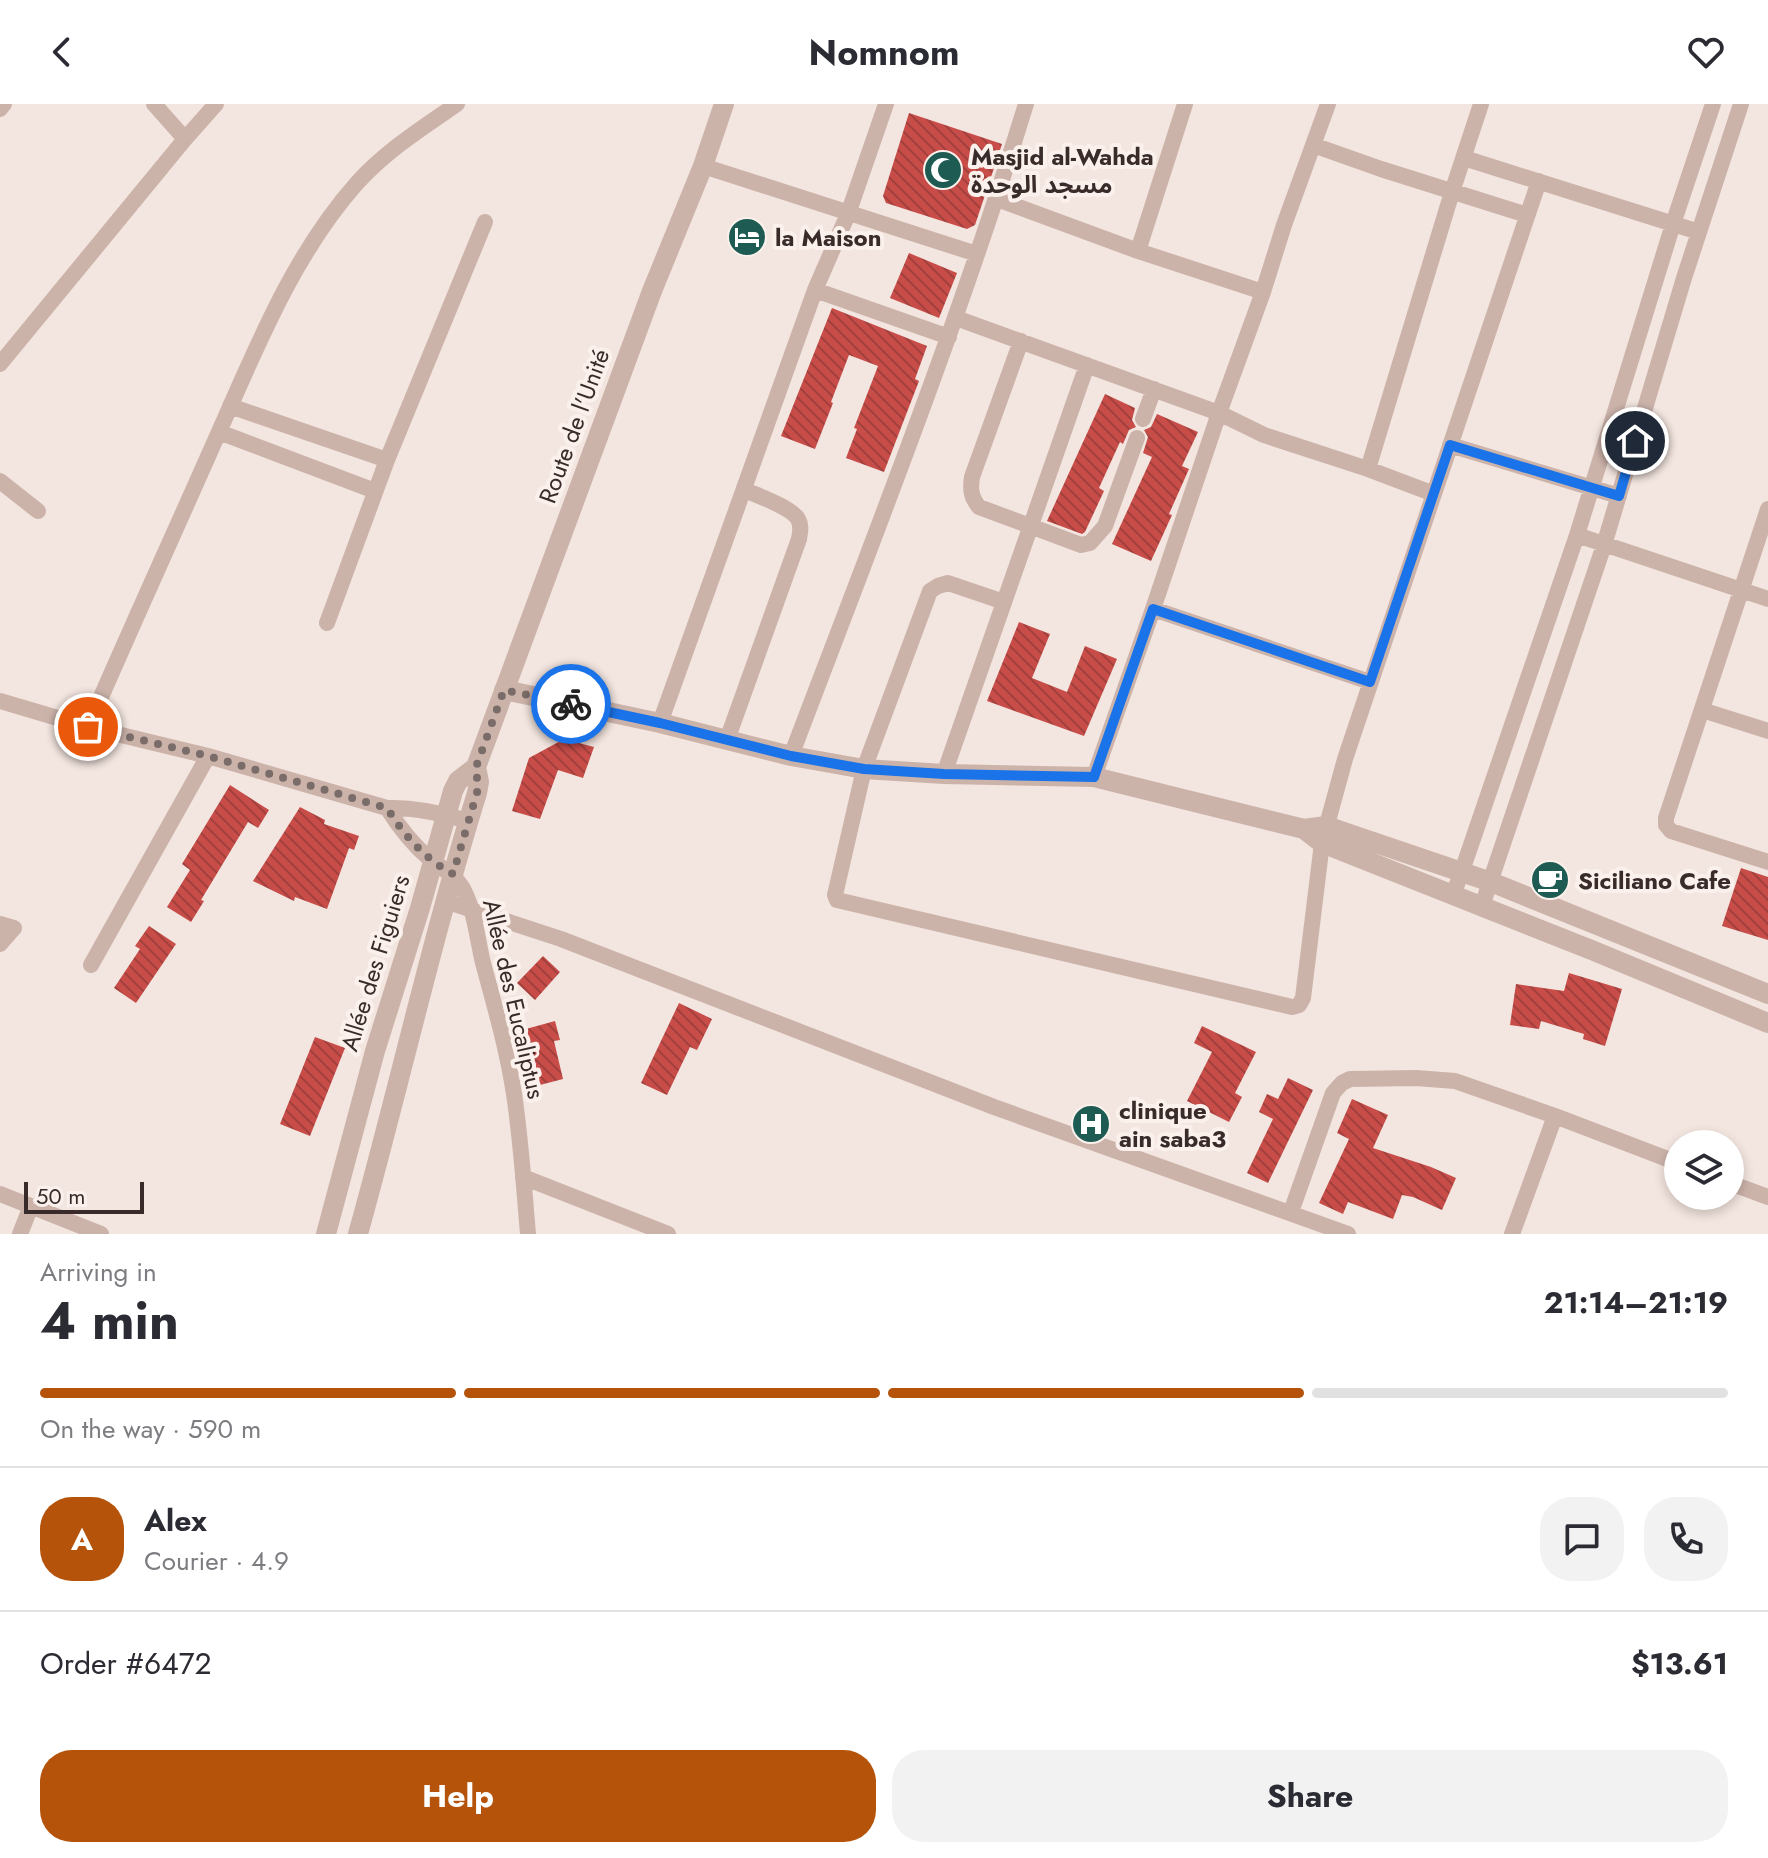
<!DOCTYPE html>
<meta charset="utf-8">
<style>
:root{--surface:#fff;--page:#f2f2f3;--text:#2b2b33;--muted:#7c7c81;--line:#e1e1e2;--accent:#b45309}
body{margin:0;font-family:Jost,"Noto Sans Arabic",sans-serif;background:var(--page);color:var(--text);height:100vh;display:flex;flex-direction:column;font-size:30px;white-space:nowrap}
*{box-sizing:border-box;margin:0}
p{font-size:26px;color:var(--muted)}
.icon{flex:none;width:44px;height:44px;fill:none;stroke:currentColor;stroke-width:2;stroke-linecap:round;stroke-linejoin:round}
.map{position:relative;height:1130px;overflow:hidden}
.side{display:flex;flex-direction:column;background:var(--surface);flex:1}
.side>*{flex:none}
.buttons{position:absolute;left:1664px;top:1026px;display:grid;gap:16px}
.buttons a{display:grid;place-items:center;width:80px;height:80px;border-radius:50%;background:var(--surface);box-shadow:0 4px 12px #0003;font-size:40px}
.scale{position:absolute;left:24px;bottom:20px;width:120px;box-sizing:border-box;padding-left:8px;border:4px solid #392b2a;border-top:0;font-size:22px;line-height:28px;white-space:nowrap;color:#392b2a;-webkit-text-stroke:6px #fbf1ec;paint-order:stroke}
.pin{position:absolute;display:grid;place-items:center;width:68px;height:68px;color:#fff;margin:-34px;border:4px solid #fff;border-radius:50%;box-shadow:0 2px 8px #0007}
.courier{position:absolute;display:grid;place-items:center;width:80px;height:80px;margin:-40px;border:6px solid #1a73e8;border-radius:50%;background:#fff;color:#222;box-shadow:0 2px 10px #0007}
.headline em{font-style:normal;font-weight:700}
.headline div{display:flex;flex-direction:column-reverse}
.headline{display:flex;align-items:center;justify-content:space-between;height:136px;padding:0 40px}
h1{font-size:52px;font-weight:700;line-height:60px}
.bar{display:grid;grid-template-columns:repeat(4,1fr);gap:12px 8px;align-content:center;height:96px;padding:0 40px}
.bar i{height:10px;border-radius:6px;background:var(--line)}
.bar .selected{background:var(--accent)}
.bar p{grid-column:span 4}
.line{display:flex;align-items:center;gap:20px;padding:0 40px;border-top:2px solid var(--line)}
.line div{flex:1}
.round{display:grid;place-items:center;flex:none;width:84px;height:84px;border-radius:32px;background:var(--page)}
.cta{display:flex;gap:16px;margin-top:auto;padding:16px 40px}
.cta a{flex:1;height:92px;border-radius:32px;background:var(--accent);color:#fff;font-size:32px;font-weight:700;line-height:92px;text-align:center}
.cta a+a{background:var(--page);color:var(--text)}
header{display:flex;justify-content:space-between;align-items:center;height:104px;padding:0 40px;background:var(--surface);font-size:36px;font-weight:700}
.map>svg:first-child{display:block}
.building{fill:url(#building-back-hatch)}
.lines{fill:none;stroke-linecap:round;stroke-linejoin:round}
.minor{stroke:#ccb3aa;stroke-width:16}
.tertiary{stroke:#ccb3aa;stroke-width:20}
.done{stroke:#7a6c69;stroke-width:8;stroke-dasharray:0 14.4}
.route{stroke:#1a73e8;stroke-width:10}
.labels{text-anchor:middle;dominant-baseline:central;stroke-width:8;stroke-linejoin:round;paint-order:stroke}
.poi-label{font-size:24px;font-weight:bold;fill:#392b2a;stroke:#fbf1ec;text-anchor:start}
.street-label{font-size:24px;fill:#392b2a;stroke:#fbf1ec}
</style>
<header><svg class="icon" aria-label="back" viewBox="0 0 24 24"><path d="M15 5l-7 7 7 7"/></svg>Nomnom<svg class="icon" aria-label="heart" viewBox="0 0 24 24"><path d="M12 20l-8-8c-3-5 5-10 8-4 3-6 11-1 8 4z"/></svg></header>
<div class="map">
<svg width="1768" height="1130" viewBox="0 0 1768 1130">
<defs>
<pattern id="building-back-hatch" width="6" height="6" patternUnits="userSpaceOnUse" patternTransform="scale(2)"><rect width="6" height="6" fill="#c84d49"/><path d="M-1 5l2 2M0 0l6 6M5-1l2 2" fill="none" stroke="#a3403d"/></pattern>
</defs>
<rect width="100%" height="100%" fill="#f3e5df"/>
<path class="building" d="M909 9 1002 40 975 121 967 125 886 99 883 92Z
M909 149 957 169 939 214 890 194Z
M832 204 927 242 915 275 919 277 884 368 846 354 857 325 854 324 878 262 849 251 831 298 833 299 815 345 781 332Z
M1105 290 1135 304 1132 316 1136 323 1129 326 1123 340 1120 338 1099 384 1104 387 1085 428 1082 430 1047 417Z
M1157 310 1198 328 1182 362 1189 365 1169 410 1172 411 1151 457 1112 440 1152 353 1143 349 1148 333 1144 326 1151 323Z
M1019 518 1050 530 1032 574 1067 588 1085 542 1117 555 1084 632 987 597Z
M564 635 594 643 583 674 558 666 540 715 512 707 529 654Z
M230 681 269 706 258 724 248 718 201 796 204 797 191 818 167 803 190 766 182 760Z
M300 703 325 716 324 720 359 732 354 746 349 744 327 805 295 793 294 797 253 777Z
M1741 764 1768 773V836L1722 822Z
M149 822 176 840 136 899 114 884 140 845 135 842Z
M543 852 560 868 535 896 517 879Z
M1569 869 1622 885 1605 942 1583 935 1584 930 1541 917 1539 925 1510 921 1516 880 1564 887Z
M679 899 712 915 697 946 690 943 667 991 641 979Z
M555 917 560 936 554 937 563 975 540 981 526 925Z
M1202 922 1256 948 1235 989 1242 993 1229 1018 1187 997 1212 948 1194 939Z
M315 933 345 944 310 1032 280 1020Z
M1288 974 1313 986 1268 1079 1247 1069 1273 1015 1259 1008 1267 990 1278 995Z
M1352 995 1388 1011 1373 1044 1431 1063 1456 1074 1442 1106 1413 1093 1402 1091 1393 1115 1348 1098 1343 1110 1319 1099 1349 1035 1337 1029Z"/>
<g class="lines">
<path class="minor" d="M154 0 185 35
M0 5 4 0
M1313 41 1381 65 1527 111
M1464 54 1699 128
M703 62 977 150
M997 95 1138 147 1263 188
M1138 147 1185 0
M815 186 949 233
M956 214 1219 309 1264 331 1368 365 1434 390
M1021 237 972 373C970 386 971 393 979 403L1081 441 1090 439 1105 422 1137 334
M0 260 185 35 216 0
M230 302 387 356
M1143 315 1154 285
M219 328 375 387
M1450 341 1619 392
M1368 365 1452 88 1481 0
M0 377 38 407
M1768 405 1666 714V721L1671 727 1768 758
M1577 431 1768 495
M1004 498 948 479 938 482 930 487 864 665 835 791 837 796 1292 903 1299 901 1303 894 1322 739 1345 655 1539 77
M1153 505 1370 578
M327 519 387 356 485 118
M0 597 88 623 208 652 387 704C415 703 441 709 468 717
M1702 606 1768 627
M660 619 815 186 848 110 886 0
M88 623C129 528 172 434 214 339 254 250 291 153 357 79 386 47 422 24 457 0
M727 636 799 435C800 428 802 422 798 415 791 403 758 392 745 386
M791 652C873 436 958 221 1026 0
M944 670 1087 261
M1094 673 1153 505 1219 309 1263 188 1284 121 1328 0
M387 704C399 723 413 741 430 755 442 765 454 770 462 783 475 806 477 834 483 859 495 903 507 945 514 990 521 1036 524 1084 528 1130
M1453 791 1462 767 1577 431 1673 120 1713 0
M445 797 561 835 994 1003 1348 1130
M1482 802 1604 441 1684 174 1741 0
M0 820 14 824 0 840
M91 861 208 652
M523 1073 668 1130
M1730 1079 1768 1093
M0 1090 101 1130
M1291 1108 1333 989 1342 979 1350 975 1416 974 1455 977 1555 1012 1678 1059
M20 1130 31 1102
M1512 1130 1555 1012"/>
<path class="tertiary" d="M504 586 660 619 791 652 864 665 944 670 1094 673 1304 725 1326 722 1491 778 1768 890
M1304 725 1322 739 1594 847 1768 919
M326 1130 375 947 420 804 453 687 458 677 476 663
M358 1130C399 983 432 834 477 689L479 678 476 663 652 187 703 62 724 0"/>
</g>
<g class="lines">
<path class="done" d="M88 623 208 652 387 704C404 731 425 755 453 770L478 685 476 663 504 586 571 600"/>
<path class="route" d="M571 600 660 619 791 652 864 665 944 670 1094 673 1153 505 1370 578 1450 341 1619 392 1635 337"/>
</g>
<defs>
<symbol id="mosque-disc" viewBox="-11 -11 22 22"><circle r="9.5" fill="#1e5c53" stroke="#fbf1ec"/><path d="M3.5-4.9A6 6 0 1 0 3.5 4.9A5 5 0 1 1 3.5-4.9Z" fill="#fff"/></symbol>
<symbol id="hotel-disc" viewBox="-11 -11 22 22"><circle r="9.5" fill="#1e5c53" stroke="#fbf1ec"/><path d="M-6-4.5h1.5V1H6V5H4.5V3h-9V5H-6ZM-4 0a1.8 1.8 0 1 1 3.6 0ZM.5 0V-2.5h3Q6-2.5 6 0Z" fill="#fff"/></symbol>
<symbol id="cafe-disc" viewBox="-11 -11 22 22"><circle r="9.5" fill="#1e5c53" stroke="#fbf1ec"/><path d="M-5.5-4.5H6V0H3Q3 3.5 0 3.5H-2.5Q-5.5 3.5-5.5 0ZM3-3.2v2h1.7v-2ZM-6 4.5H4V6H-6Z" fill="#fff"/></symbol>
<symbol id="hospital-disc" viewBox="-11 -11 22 22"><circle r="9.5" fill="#1e5c53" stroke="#fbf1ec"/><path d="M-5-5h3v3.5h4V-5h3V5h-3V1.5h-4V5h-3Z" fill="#fff"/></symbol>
</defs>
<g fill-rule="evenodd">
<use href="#mosque-disc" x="921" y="44" width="44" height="44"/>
<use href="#hotel-disc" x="725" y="111" width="44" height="44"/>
<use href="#cafe-disc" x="1528" y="754" width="44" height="44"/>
<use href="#hospital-disc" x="1069" y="998" width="44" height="44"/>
</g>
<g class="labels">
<g class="poi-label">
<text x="971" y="52">Masjid al-Wahda<tspan x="971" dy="28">مسجد الوحدة</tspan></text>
<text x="775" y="133">la Maison</text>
<text x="1578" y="776">Siciliano Cafe</text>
<text x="1119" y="1006">clinique<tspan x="1119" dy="28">ain saba3</tspan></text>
</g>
<g class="street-label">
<text transform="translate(574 322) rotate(-70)">Route de l'Unité</text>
<text transform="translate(375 859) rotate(-73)">Allée des Figuiers</text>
<text transform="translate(514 895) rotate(77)">Allée des Eucaliptus</text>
</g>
</g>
</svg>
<div class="buttons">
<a><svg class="icon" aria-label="layers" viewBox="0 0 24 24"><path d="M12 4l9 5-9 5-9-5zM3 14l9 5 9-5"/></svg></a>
</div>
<div class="scale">50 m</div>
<div class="pin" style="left:88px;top:623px;background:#ea580c"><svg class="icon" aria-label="bag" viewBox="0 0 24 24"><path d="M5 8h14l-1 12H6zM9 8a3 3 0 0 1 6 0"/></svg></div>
<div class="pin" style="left:1635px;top:337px;background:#1f2937"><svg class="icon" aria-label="home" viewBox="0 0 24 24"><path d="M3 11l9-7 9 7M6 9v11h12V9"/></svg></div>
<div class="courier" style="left:571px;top:600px"><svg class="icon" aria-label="bike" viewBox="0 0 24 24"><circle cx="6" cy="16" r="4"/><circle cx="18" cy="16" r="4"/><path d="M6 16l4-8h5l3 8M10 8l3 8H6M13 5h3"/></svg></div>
</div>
<section class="side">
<div class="headline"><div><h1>4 min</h1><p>Arriving in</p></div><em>21:14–21:19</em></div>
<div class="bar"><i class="selected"></i><i class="selected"></i><i class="selected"></i><i></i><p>On the way · 590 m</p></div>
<div class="line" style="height:144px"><b class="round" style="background:var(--accent);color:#fff">A</b><div><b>Alex</b><p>Courier · 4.9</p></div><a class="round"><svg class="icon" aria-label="chat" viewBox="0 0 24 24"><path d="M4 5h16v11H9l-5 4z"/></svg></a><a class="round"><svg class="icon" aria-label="phone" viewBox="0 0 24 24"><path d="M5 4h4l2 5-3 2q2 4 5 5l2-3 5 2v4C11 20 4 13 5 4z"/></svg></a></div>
<div class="line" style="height:104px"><div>Order #6472</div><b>$13.61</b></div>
<div class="cta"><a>Help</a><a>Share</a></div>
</section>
